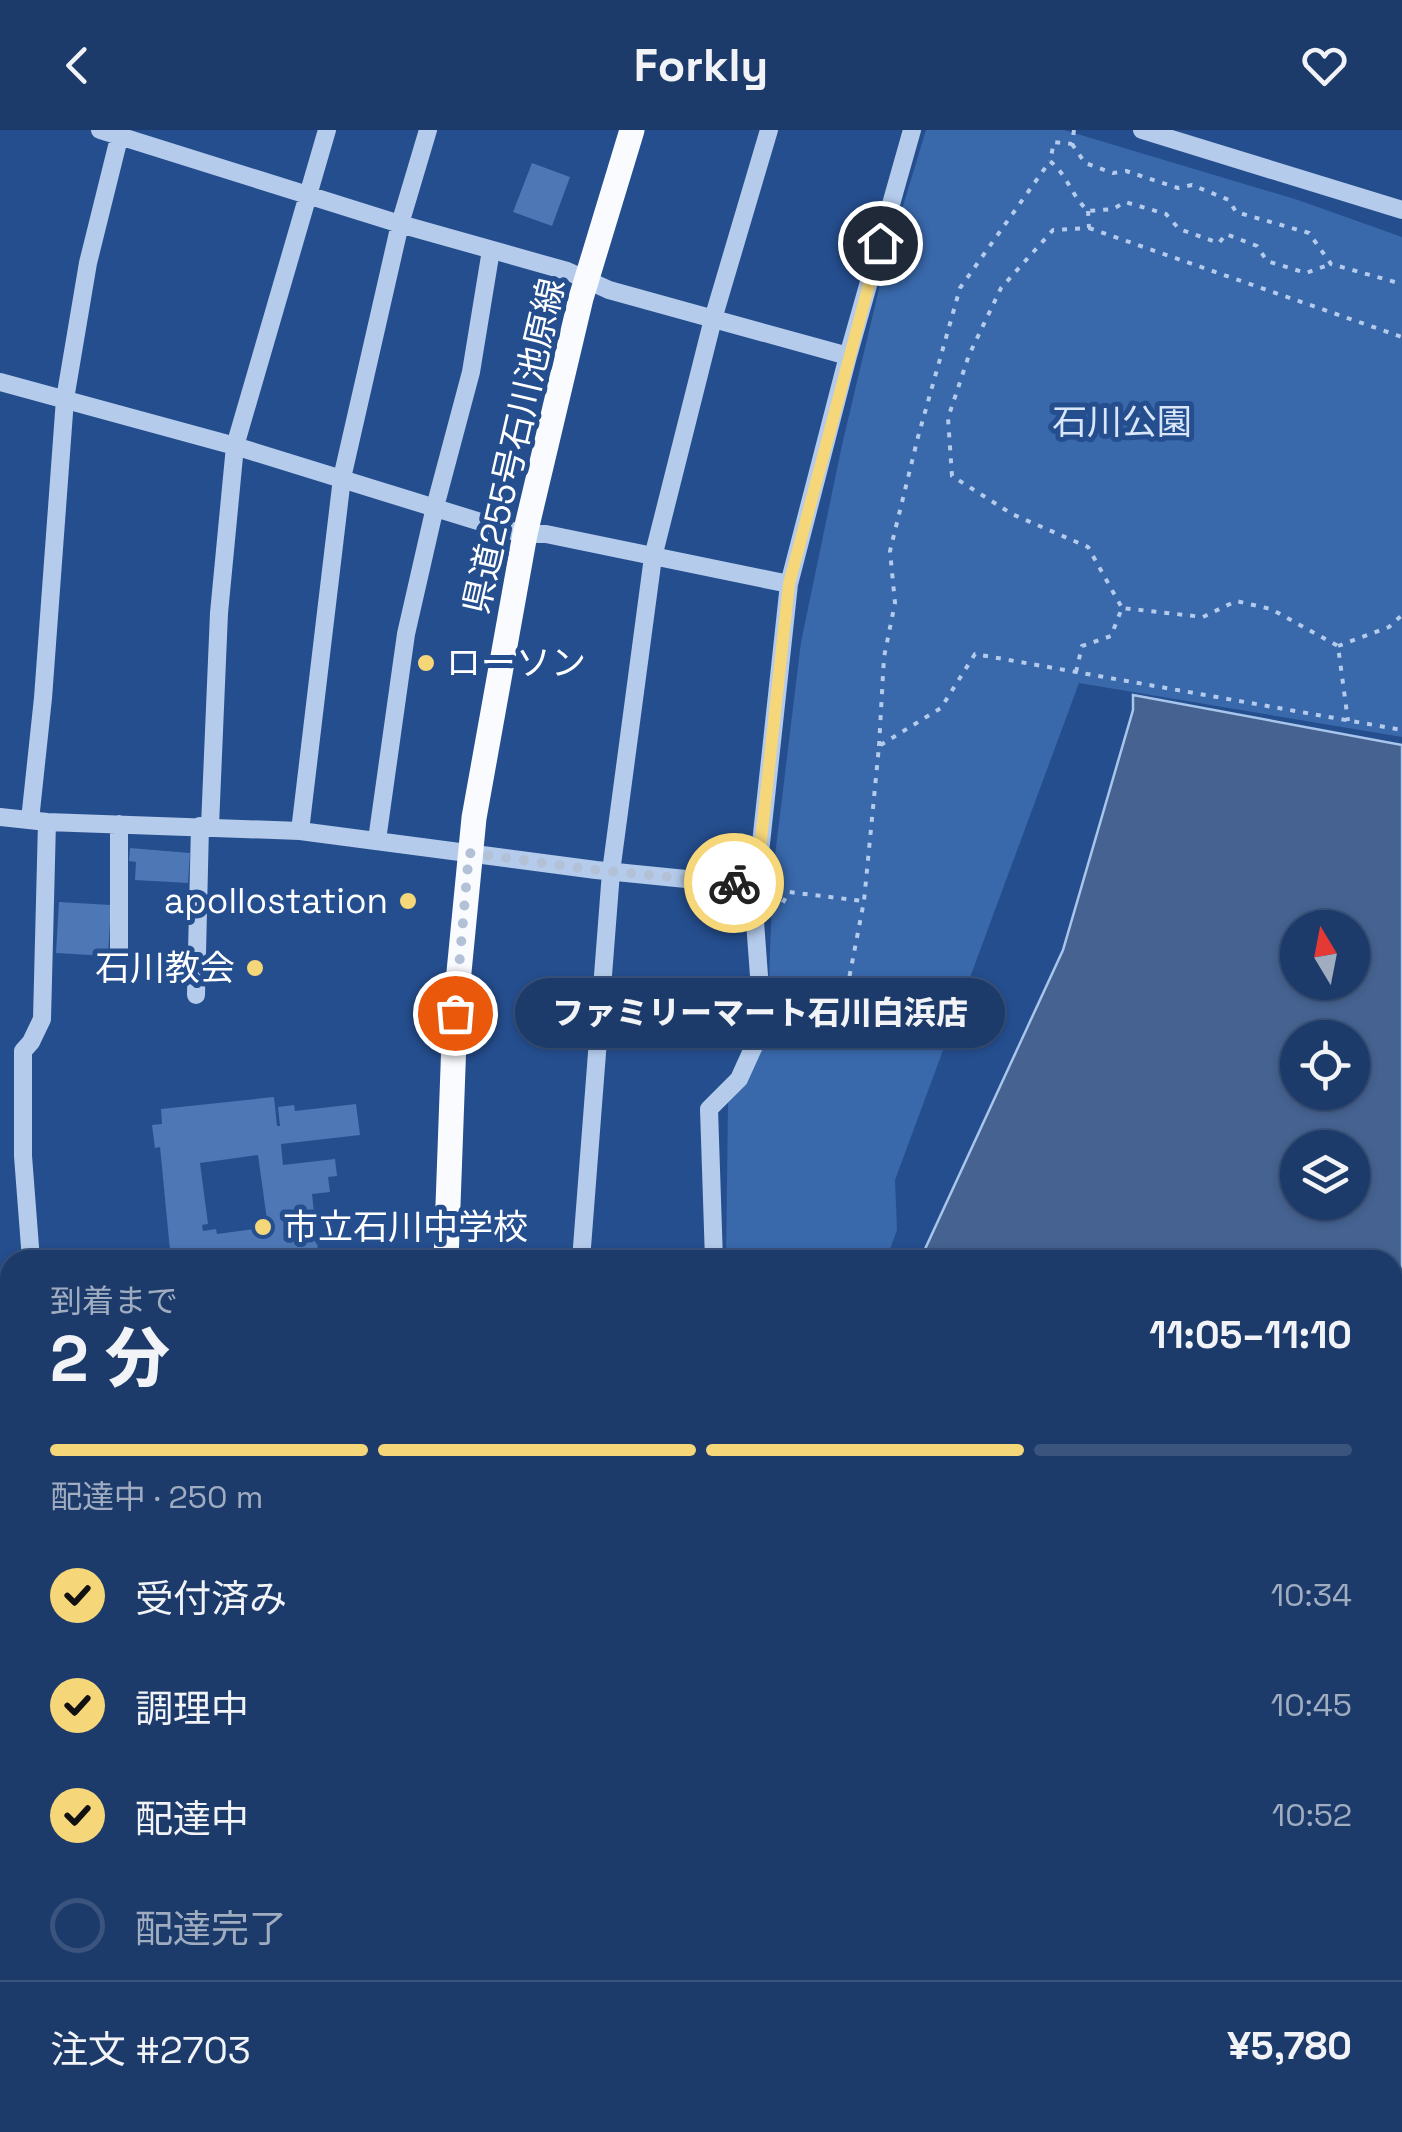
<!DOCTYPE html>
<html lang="ja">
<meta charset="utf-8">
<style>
:root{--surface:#1c3a6a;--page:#254170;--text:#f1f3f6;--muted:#a0adc1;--line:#3a547e;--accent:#f5d678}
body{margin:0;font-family:"Space Grotesk","Noto Sans JP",sans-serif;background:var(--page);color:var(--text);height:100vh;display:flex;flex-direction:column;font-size:38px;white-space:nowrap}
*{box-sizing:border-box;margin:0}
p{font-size:32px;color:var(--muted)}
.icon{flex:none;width:55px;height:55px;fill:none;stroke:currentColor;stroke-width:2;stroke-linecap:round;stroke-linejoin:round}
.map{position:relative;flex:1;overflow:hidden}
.side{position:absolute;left:0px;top:1120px;width:1402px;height:882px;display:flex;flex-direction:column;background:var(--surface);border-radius:30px 30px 0 0;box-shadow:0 2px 8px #0004,0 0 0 2px var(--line)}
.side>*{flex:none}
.needle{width:65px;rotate:350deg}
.tools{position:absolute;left:1280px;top:780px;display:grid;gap:20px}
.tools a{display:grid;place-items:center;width:90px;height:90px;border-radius:50%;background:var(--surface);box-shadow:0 2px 8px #0004,0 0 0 2px var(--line);font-size:50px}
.pin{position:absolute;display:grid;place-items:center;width:85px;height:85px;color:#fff;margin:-42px;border:5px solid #fff;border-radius:50%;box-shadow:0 2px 10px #0007}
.courier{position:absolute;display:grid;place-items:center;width:100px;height:100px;margin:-50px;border:8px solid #f5d678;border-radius:50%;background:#fff;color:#222;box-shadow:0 2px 12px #0007}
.bubble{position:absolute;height:70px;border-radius:35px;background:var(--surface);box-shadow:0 2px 8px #0004,0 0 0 2px var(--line);font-size:32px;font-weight:800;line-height:70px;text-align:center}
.head em{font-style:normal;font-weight:800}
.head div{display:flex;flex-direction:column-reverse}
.head{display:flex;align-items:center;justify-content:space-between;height:170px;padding:0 50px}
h1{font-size:65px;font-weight:800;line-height:75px}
.bar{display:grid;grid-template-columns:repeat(4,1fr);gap:15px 10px;align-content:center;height:120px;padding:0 50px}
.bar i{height:12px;border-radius:8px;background:var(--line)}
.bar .current{background:var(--accent)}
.bar p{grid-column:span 4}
.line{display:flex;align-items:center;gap:25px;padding:0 50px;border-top:2px solid var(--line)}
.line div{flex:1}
ol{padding:0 50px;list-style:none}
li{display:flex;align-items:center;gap:30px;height:110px}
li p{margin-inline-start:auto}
li .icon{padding:10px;border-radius:50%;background:var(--accent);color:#111;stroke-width:4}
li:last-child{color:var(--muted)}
li i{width:55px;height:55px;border:5px solid var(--line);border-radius:50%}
header{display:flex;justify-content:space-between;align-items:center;height:130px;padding:0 50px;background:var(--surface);font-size:45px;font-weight:800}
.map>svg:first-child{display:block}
.green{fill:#3968ab}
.water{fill:#456290;stroke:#a8c5ec;stroke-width:2.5;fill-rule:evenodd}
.building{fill:#4d77b5;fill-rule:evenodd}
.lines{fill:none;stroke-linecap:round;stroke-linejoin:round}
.path{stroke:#b4cbeb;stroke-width:4;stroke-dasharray:5 8;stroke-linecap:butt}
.minor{stroke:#b4cbeb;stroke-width:18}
.major{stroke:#f9fbff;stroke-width:25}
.done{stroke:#b3c1d7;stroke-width:10;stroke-dasharray:0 18}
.route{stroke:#f5d678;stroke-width:12}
.poi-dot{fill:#f5d678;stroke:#254e8e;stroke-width:4}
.labels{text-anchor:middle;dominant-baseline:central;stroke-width:10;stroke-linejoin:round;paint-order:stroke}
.park-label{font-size:35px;fill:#d9e6f8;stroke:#254e8e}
.street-label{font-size:35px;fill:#fff;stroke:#254e8e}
.poi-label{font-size:35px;fill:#fff;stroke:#254e8e;text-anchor:start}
</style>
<header><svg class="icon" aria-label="back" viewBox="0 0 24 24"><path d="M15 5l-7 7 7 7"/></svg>Forkly<svg class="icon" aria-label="heart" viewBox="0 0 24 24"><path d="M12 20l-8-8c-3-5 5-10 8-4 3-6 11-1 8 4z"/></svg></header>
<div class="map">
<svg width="1402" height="2002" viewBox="0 0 1402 2002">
<rect width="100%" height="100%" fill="#254e8e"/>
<path class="green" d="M926 0H1064L1298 70 1402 107V607L1079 553 895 1050 897 1100 886 1130H726L728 973 743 954 767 903 773 742 801 512 842 315 883 142Z"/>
<path class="water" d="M1133 565 1402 615V1807L1392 1803V1130H920L1063 820 1133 580ZM1298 798H1352V852H1298ZM1298 908H1352V962H1298ZM1298 1018H1352V1072H1298Z"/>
<path class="building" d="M532 33 570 47 552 96 513 82Z
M130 718 190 723 188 753 135 750 136 732 129 731Z
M59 772 111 775 108 826 56 823Z
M274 967 277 996H280L278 977 294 975 295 981 356 974 360 1005 281 1014 283 1035 335 1029 337 1046 328 1047 330 1062 312 1064 319 1130H178L177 1119 170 1120 160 1017 155 1018 152 995 162 994 161 979ZM258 1025 268 1097 217 1104 216 1099 203 1101 202 1095 208 1094 200 1033Z
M10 1833V1964L0 1966V1836Z
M86 1992H355L358 2002H89Z
M1127 1992H1147L1161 2002H1120Z"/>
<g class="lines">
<path class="path" d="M1074 0 1072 14 1054 12 1050 31C1069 47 1070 64 1088 81L1113 79 1125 72 1166 84 1179 99 1219 113 1226 104 1257 116 1267 131 1306 143 1331 134
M1072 14 1085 33 1113 43 1126 41 1178 58 1192 55 1229 70 1236 82 1309 103 1331 134 1402 154
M1088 81 1089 98 1053 100 1001 158 969 225 948 288 952 346 1012 384 1088 417 1122 478
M1089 98 1402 207
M1338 516 1389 497 1402 485
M1076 542 1082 516 1111 506 1122 478 1203 487 1236 471 1271 479 1338 516 1348 591
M879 616 884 527 895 473 890 421 918 307 960 158 1050 31
M771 777 782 774 789 762 863 771
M847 911 848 854 864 771 879 616 941 578 975 524 1402 600"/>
<path class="minor" d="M100 0 400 94 567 141 609 160 848 226
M1142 0 1402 80
M0 252 235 316 500 398 525 404H546L789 454
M0 687 47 692 300 701 596 740 756 756
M30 690 43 568 65 269 88 133 121 0
M119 694V832
M210 696 219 483 235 316 327 0
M300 701 342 348 400 94 428 0
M377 710 406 504 435 377 471 242 491 120
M196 865 200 696
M446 1129 471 1130
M31 1130 23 1026V921L31 912 42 889 47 692
M581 1130 611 742 653 427 713 189 769 0
M714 1130 709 979 739 949 759 905 761 873 754 778 789 454 848 226 912 0
M0 1405 10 1397
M0 1559 10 1557
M856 1992 863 2002
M1080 1992 1090 2002
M1388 1992 1402 2001
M677 2002 704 1992
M1001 2002 1015 1992
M1194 2002 1201 1992"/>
<path class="major" d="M446 1130 455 883 474 688 525 404 581 168 632 0
M594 1992 598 2002"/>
</g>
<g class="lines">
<path class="done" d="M455 883 469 723 596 740 734 753"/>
<path class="route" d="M734 753 756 756 789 454 880 113"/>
</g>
<g class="poi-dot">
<circle cx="426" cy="533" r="10"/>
<circle cx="408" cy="771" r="10"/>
<circle cx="255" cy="838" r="10"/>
<circle cx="263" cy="1097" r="10"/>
</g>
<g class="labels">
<g class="park-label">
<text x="1122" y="292">石川公園</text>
</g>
<g class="street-label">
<text transform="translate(514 316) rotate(-77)">県道255号石川池原線</text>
</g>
<g class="poi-label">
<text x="446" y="533">ローソン</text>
<text x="388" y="771" text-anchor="end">apollostation</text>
<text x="235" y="838" text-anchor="end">石川教会</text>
<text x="283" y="1097">市立石川中学校</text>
</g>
</g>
</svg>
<div class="tools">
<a><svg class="needle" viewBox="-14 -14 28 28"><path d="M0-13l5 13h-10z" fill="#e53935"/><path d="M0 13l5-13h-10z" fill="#a0adc1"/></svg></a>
<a><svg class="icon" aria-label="locate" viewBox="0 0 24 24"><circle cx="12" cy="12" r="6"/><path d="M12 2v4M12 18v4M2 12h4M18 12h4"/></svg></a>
<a><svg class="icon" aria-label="layers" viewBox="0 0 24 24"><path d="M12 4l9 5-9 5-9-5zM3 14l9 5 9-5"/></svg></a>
</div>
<div class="pin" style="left:455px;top:883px;background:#ea580c"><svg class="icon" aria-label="bag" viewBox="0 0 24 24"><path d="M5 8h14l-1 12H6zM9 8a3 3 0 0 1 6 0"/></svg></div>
<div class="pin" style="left:880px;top:113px;background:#1f2937"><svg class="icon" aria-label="home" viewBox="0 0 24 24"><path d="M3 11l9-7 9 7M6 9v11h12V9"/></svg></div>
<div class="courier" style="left:734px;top:753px"><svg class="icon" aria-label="bike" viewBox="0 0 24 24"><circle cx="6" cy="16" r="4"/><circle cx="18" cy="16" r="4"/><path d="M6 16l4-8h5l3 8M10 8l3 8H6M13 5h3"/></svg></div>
<div class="bubble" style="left:515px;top:848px;width:490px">ファミリーマート石川白浜店</div>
<section class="side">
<div class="head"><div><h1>2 分</h1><p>到着まで</p></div><em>11:05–11:10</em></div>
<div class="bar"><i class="current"></i><i class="current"></i><i class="current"></i><i></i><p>配達中 · 250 m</p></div>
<ol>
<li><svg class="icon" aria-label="check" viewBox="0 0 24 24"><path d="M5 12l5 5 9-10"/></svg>受付済み<p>10:34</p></li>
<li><svg class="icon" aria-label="check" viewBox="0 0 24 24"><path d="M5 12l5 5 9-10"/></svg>調理中<p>10:45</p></li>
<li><svg class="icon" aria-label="check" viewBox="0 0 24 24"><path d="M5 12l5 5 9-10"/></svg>配達中<p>10:52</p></li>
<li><i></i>配達完了</li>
</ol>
<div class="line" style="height:130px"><div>注文 #2703</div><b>¥5,780</b></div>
</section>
</div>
